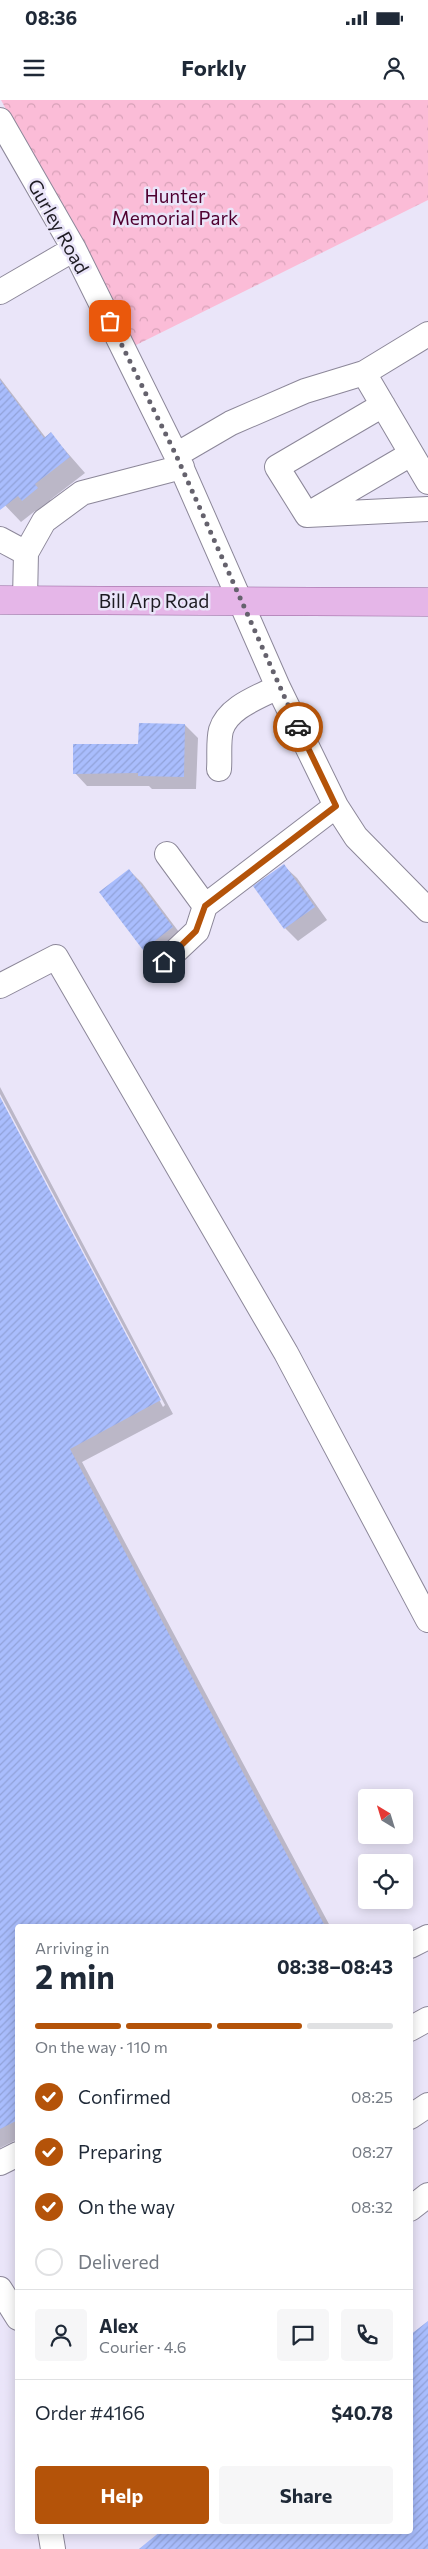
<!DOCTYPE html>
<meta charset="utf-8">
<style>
:root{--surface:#fff;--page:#f6f6f7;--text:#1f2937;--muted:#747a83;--line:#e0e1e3;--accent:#b45309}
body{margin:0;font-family:Commissioner,sans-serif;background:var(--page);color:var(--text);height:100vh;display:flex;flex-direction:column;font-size:19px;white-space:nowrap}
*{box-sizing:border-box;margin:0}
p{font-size:16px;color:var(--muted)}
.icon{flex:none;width:28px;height:28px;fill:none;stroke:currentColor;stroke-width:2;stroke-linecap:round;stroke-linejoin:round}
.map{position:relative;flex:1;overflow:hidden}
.side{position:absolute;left:15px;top:1824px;width:398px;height:610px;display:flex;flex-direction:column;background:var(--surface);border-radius:5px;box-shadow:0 2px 12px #0003}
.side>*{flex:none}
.needle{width:32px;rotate:322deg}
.controls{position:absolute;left:358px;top:1689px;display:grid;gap:10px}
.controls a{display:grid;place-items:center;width:55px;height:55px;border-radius:5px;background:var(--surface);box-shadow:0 2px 12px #0003;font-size:25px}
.pin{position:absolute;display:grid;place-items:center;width:42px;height:42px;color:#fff;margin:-21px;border-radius:10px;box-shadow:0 2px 8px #0006}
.courier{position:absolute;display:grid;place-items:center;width:50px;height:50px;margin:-25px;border:4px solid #b45309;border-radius:50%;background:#fff;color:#222;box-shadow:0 1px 6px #0007}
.overview em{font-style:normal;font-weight:700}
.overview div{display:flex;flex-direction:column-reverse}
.overview{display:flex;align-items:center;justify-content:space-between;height:85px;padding:0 20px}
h1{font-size:32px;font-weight:700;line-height:38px}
.bar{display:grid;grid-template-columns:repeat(4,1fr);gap:8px 5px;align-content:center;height:60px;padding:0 20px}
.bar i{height:6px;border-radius:4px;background:var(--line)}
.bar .selected{background:var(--accent)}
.bar p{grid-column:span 4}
.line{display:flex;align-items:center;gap:12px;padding:0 20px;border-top:1px solid var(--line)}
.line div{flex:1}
.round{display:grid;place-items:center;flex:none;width:52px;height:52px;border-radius:5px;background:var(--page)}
ol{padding:0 20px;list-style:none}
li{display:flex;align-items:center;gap:15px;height:55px}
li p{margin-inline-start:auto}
li .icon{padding:5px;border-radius:50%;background:var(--accent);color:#fff;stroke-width:4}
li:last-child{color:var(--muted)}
li i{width:28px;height:28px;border:2px solid var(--line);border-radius:50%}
.cta{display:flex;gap:10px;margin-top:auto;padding:10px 20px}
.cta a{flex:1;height:58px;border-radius:5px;background:var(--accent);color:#fff;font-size:20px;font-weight:700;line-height:58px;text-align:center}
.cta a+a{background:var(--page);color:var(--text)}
.status{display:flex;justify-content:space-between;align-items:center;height:35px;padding:0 25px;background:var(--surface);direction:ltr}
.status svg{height:14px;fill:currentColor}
header{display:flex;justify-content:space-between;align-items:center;height:65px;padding:0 20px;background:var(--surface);font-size:22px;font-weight:700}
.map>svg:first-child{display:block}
.park{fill:url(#park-crowns)}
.shadow{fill:#0003}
.building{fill:url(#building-hatch)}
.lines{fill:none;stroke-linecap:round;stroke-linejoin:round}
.minor-casing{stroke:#8c8799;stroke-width:26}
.major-casing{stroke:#936099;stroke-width:29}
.minor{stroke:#fff;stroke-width:24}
.major{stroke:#e5b6e8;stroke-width:28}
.done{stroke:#65626d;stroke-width:5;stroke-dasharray:0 9}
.route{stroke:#b45309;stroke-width:6}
.labels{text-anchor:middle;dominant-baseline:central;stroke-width:5;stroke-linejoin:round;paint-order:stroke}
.park-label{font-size:19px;fill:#4f0030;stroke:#eae5f9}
.street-label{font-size:19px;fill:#1d1b22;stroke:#eae5f9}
</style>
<div class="status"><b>08:36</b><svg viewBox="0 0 49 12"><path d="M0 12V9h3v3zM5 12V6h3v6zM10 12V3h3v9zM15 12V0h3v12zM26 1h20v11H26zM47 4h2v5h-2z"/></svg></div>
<header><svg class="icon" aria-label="menu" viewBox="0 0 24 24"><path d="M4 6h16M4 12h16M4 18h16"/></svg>Forkly<svg class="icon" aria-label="person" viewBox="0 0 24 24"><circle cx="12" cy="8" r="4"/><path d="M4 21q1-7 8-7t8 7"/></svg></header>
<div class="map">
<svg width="428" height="2449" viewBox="0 0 428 2449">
<defs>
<pattern id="park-crowns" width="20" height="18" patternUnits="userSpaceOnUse" patternTransform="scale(1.25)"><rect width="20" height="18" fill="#fbbcd7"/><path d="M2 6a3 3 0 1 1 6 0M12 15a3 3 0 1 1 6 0" fill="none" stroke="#d7a1b8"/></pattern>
<pattern id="building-hatch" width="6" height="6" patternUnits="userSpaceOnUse" patternTransform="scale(1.25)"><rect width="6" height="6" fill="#a9bdfd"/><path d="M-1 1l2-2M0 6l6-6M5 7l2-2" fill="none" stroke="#91a2d9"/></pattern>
</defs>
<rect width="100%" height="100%" fill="#eae5f9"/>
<path class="park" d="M1 0H428V100L124 251 54 99Z"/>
<path class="shadow" d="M0 278 46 338 51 334 85 373 50 400 53 404 39 416 35 411 21 422 0 400Z
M185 625 198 638 196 689H152L149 686H87L75 673Z
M284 766 297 778 327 820 298 841 285 828 255 787Z
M129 770 142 783 185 840 157 862 144 849Z
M0 987 173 1314 82 1362 330 1826H18V2039L0 2048V1000L163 1307 165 1305 0 994Z"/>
<path class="building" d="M0 280 44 338 51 332 70 357 35 384 38 388 22 401 18 396 0 410Z
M139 623 185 624 184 677 138 676V673L73 674V644H138Z
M284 764 315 807 284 829 253 786Z
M129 769 173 827 143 850 99 792Z
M0 997 161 1300 70 1349 325 1826H18V2020L0 2029Z
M428 2221V2449H139L161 2431H410V2235Z"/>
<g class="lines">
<defs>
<path id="minor" d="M0 20 74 149 176 355 278 587 336 706 356 737 428 810
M0 192 74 149
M364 273 428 382
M383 305 277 367 307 415 428 409
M176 355 231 323 305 291 364 273 428 234
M310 413 411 354
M0 439 26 453 25 499
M26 453 44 421 82 393 182 367
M219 669C220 657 218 642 221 630 228 607 259 597 278 587
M167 754 205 806
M164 862 197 831 205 806 336 706
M0 886 56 857 286 1253 428 1520
M410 1846 428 1837
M410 1929 428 1919
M410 2017 428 2005
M0 2063 18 2054
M410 2109 428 2095
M0 2189 18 2218
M50 2431 53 2449"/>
<path id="major" d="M0 500 428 502"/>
</defs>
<use href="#minor" class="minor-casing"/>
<use href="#major" class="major-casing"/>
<use href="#minor" class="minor"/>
<use href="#major" class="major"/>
</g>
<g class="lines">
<path class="done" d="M110 221 176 355 298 627"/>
<path class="route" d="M164 862 196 831 205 806 336 706 298 627"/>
</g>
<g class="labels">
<g class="park-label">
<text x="175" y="95">Hunter<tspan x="175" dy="22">Memorial Park</tspan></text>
</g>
<g class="street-label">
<text transform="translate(59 126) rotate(61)">Gurley Road</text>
<text x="154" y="500">Bill Arp Road</text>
</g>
</g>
</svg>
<div class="controls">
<a><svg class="needle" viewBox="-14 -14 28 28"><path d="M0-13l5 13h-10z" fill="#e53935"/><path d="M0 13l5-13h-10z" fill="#747a83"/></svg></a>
<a><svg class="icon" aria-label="locate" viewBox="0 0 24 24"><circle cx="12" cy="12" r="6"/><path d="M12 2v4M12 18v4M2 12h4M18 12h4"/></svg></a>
</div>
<div class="pin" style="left:110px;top:221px;background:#ea580c"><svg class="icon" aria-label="bag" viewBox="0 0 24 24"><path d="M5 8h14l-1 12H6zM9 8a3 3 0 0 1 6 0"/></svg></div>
<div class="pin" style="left:164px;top:862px;background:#1f2937"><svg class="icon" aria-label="home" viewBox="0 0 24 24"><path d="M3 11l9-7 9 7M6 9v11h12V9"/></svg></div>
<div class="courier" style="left:298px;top:627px"><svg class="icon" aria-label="car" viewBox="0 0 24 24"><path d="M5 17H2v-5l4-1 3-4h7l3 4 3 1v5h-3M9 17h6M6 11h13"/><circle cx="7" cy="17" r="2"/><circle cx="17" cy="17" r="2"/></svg></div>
<section class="side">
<div class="overview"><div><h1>2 min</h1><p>Arriving in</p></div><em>08:38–08:43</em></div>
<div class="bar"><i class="selected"></i><i class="selected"></i><i class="selected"></i><i></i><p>On the way · 110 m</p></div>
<ol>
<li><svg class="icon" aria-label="check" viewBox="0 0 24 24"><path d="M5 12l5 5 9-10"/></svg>Confirmed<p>08:25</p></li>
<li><svg class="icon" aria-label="check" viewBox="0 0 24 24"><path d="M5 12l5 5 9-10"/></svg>Preparing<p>08:27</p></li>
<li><svg class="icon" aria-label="check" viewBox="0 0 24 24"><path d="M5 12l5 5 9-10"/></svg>On the way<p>08:32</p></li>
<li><i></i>Delivered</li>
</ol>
<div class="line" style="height:90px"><a class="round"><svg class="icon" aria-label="person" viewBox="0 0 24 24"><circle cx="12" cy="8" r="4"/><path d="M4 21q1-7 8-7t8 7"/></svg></a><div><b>Alex</b><p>Courier · 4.6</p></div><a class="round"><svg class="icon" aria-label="chat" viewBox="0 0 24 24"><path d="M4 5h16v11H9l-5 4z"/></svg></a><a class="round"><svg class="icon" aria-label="phone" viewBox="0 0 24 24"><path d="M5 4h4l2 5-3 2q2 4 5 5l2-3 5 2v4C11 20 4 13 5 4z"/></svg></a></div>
<div class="line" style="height:65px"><div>Order #4166</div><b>$40.78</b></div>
<div class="cta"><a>Help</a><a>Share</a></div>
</section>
</div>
